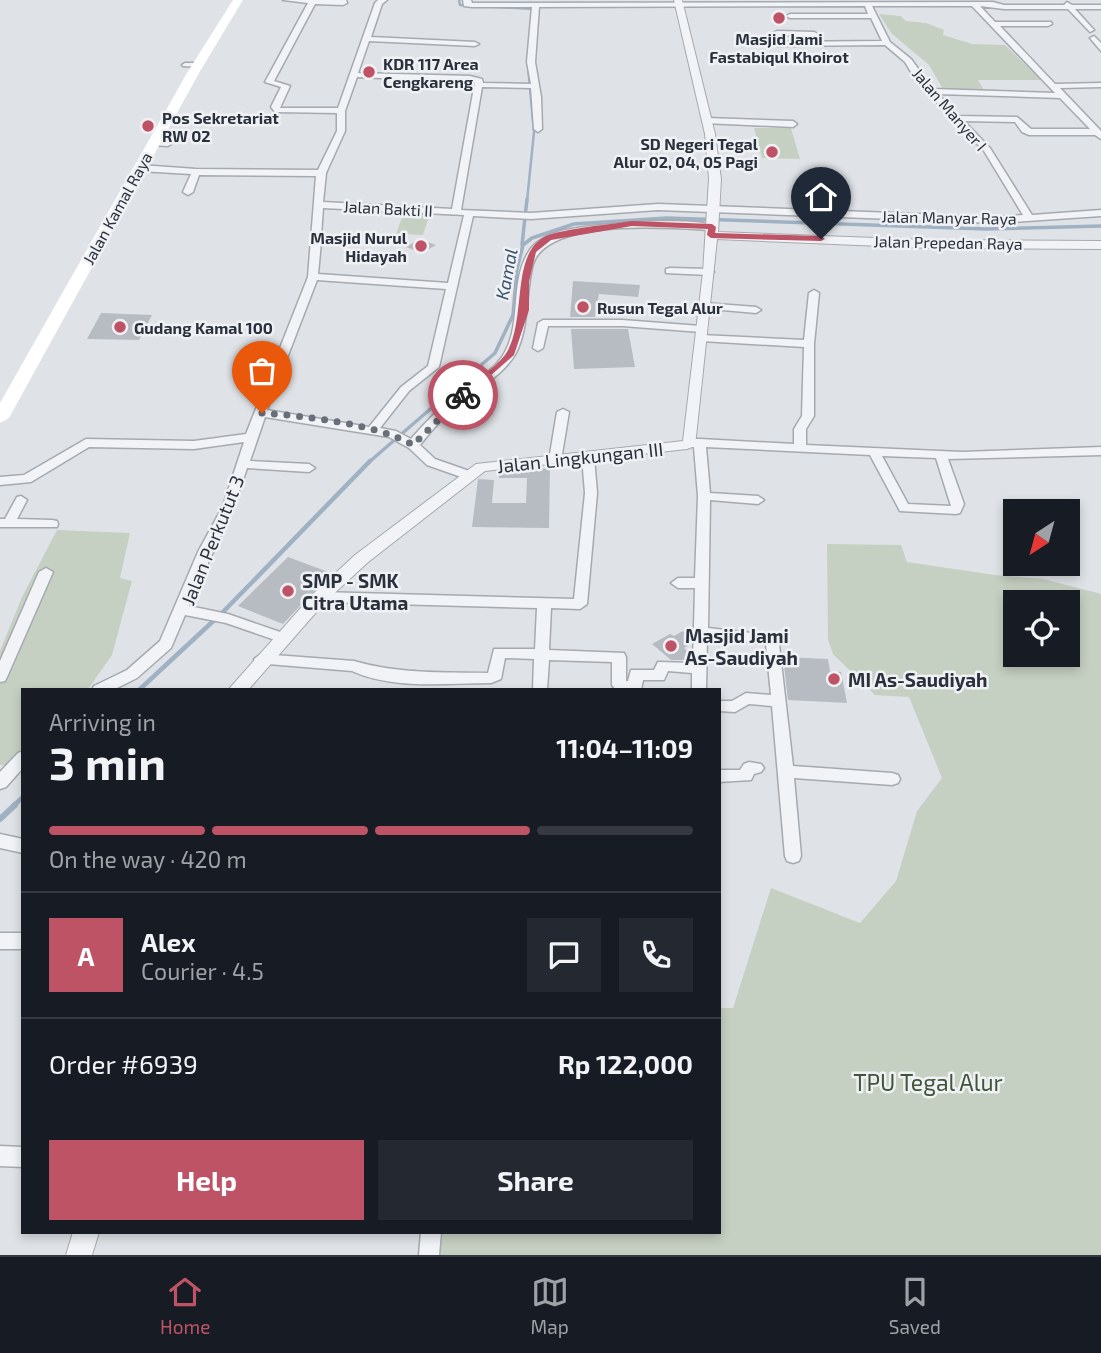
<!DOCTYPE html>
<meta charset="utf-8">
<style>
:root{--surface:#171b24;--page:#242831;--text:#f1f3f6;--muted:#9ea1a6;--line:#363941;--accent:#be5366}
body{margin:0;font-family:"Exo 2",sans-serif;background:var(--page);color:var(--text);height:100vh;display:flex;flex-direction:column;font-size:26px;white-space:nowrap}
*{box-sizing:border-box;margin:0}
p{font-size:23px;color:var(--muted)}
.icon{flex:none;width:38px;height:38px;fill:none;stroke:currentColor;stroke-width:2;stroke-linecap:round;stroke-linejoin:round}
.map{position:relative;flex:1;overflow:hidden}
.side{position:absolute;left:21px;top:688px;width:700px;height:546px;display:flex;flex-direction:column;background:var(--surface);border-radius:0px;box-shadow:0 4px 10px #0003}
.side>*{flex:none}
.needle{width:46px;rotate:216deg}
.tools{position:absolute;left:1003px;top:499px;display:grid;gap:14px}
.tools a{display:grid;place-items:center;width:77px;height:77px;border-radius:0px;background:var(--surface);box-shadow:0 4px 10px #0003;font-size:35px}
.pin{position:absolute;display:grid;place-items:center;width:60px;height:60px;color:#fff;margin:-72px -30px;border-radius:50% 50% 50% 0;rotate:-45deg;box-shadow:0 0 7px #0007}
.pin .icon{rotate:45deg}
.courier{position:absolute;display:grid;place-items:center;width:70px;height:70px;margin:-35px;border:5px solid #be5366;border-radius:50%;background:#fff;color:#222;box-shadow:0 2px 9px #0007}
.headline em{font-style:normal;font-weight:700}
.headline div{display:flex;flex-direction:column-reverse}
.headline{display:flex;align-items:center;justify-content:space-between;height:119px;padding:0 28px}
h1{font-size:46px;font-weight:700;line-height:52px}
.bar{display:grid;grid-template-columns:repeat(4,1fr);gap:10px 7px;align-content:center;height:84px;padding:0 28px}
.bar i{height:9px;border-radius:5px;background:var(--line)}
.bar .selected{background:var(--accent)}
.bar p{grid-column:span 4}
.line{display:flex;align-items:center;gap:18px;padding:0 28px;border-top:2px solid var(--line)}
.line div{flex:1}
.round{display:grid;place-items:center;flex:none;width:74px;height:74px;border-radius:0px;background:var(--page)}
.button{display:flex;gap:14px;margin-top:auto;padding:14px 28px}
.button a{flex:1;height:80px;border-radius:0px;background:var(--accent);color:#fff;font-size:28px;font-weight:700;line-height:80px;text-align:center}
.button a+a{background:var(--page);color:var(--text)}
.tab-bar{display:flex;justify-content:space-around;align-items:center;height:98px;border-top:2px solid var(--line);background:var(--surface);font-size:19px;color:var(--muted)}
.tab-bar a{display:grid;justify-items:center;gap:4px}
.tab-bar .selected{color:var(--accent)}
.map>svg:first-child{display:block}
.green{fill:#c6d0c2;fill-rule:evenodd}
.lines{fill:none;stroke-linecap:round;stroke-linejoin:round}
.stream-far3{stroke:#9fb1c3;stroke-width:2.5}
.stream-far2{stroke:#9fb1c3;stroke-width:3.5}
.stream-far1{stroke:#9fb1c3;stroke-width:4.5}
.stream{stroke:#9fb1c3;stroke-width:6}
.building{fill:#b7bcc3}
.pedestrian-casing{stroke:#a5aab0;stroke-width:3}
.minor-casing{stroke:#a5aab0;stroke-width:3}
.tertiary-casing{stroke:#a5aab0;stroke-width:2}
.pedestrian{fill:#f2f3f6;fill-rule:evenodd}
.minor{fill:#f2f3f6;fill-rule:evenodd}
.tertiary{fill:#f2f3f6;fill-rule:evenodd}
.secondary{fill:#fff;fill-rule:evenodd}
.route{fill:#be5366}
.done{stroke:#696f78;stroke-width:7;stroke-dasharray:0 12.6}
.poi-dot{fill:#be5366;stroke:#eff1f5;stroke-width:2.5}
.labels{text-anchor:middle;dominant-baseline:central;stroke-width:5;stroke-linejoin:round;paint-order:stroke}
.far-poi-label{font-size:16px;font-weight:bold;fill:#2a313c;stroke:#eff1f5;text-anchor:start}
.far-street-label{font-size:16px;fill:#2a313c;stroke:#eff1f5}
.far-water-label{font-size:18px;font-style:italic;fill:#39516b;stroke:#eff1f5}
.street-label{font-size:19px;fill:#2a313c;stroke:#eff1f5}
.poi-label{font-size:19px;font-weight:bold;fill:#2a313c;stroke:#eff1f5;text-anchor:start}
.near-park-label{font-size:23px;fill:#405639;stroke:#eff1f5}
</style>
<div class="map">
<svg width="1101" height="1255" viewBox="0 0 1101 1255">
<rect width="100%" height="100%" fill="#dfe3e7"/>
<path class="green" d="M879 14 901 16 906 21 926 23 944 30 943 35 972 44 1005 45 1042 80H978L984 90 943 89 929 65 891 33Z
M754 128H791L800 159 762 158Z
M405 209 431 210 423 235 396 234Z
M57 530 130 533 120 578 132 581 112 655 88 689 23 690V754L9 766 0 765V651L22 597Z
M827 544 901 545 907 562 995 575 1043 579 1101 594V1255H432L433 1232H719V1008H733L771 888 860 923 896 881 917 811 942 778 909 697 875 695 833 654 828 640ZM1015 602H1068V654H1015Z"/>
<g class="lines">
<path class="stream-far3" d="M459 0 460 5 535 9
M527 201 534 132 528 66"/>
<path class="stream-far2" d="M522 245 527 199
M368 463 495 353 513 315 517 269 523 245 532 238 574 224 667 218 986 229 1101 226"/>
<path class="stream-far1" d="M139 690 223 612 370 461
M13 806 23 797"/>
<path class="stream" d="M0 819 15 805"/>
</g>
<path class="building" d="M419 239 436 245 422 253 406 247Z
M573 281 640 285 638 297 599 294 595 317H570Z
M101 313 152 315 139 340 87 339Z
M571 329H628L635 367 574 369Z
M550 468 549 528 472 527 478 479 494 480 492 503H526L527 478H499V472Z
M288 557 331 573 283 624 238 606Z
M683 631 691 638V644L684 648 689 652V660H671L652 644 670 634 674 636Z
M783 657 828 659 830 671 841 672 847 703 788 700Z"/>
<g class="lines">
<defs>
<path id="pedestrian" d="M185 63H198L201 65 198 67 183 66 182 65Z
M153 142H168L171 144 168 146 151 145V143Z"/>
<path id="minor" d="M283 0H346L347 3 343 5 315 4 274 81 290 86 280 108H338L375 3 378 0H387L382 4 371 37 475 42 479 44 475 46 369 41 358 73 470 76 482 79 483 83 531 84 527 62 532 7H472L464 6 463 0H471L472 3 993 2 1004 5H1064L1067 2 1072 5H1101V9H1075L1094 30 1090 32 1068 9H1004L980 6 995 22H1051L1052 24 1048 26H1000L1055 84 1101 83V87L1060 88 1101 131V139L1095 135H1029L1022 132 1015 122 964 121 990 148 1032 215 1101 210V216L997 223 658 210 531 219 473 216 439 367 409 391 380 428 396 431 411 439C425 423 440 407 457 394 472 382 491 373 502 357 523 326 509 284 528 253 534 242 546 236 558 232 581 224 699 215 717 227L712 230C671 228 548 217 533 264 525 293 530 325 516 353 504 374 483 385 465 399 448 412 433 428 420 445L435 459 472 472 474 475 472 478H464L427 465 409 448 389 437 265 417 250 461 309 464 315 468 309 472 247 468C232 516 208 560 189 606L228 614 286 634 288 637 286 640 281 642 226 623 185 615 171 648 137 678 113 690H92L94 686 127 670 160 641 198 552 223 506 244 442 194 449 89 447 31 482 0 485V477L24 475 86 439 194 441 246 434 308 277 316 176 199 175 193 192 188 195 183 192 191 174 140 171 136 168 140 165 196 169 318 170 337 131V113L275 112 271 107 281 87 265 82 308 3ZM865 6 868 14H790L786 16 790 18H871L882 41 777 42 773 44 777 46 885 45 905 62 917 82 984 151 1023 215 997 217 658 204 531 213 461 210 482 87 531 88 534 129 538 132 542 129 541 97 535 62 539 7ZM872 6H972L1055 93 933 89 911 59 890 42ZM357 77 475 82 452 209 323 202 326 173 345 131V111ZM938 94 1060 98 1090 129H1031L1017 117 959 116ZM323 208 464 215 448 283 318 274 321 242 346 243 351 240 346 237 321 236ZM317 280 446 289 428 366 401 387 369 427 267 410Z
M777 31 814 32 818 34 814 36 774 35 773 33Z
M1094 36 1101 43V51L1090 38Z
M707 118 793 121 797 124 793 127 704 123 703 121Z
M670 268 709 269 714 272 709 275 666 273V269Z
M814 290 819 293 814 344V416L806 429V445L962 452 1101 447V455L948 459 964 504 960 513 956 514 900 511 870 455 706 447 710 493 758 496 764 500 758 504 710 500 708 628 778 636 793 766 892 773 898 775 900 779 898 783 892 785 794 778 801 856 799 861 793 863 787 861 785 856 772 706 749 704 735 712 719 711V701H732L746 693 771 695 766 644 707 638 706 690H692V673L668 671 664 680H643L641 690H616L612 685V662L549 660 547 690H533L534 659 505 658 501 679 491 683C447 683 393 690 352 671L256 663 254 659 261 654 354 661C398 674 443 672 488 673L494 649H535L537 608 320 602 313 597 320 592 574 599 585 493 582 457 588 453 594 457 597 493 587 604 580 609 551 608 549 650 624 653 626 657V681H628L631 670H654L658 662 693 663 695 588H678L671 583 678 578H695L698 496 694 447 686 446 684 443 690 439H700L794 444V429L802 416 804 347 701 341 696 338 701 335 804 340 809 293ZM882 456 936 458 951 506 908 504Z
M704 303 756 307 761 310 756 313 700 308 699 306Z
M543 320H622L701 326 706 329 701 332 622 326H548L543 348 538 351 533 348 538 323Z
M563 409 569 412 561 460 555 464 549 460 557 412Z
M21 496 27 500 17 519 52 520 57 521 58 524 57 527H0V519H5L17 497Z
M46 568 53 572 7 677 5 681 0 682V661L39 572Z
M23 751V768L6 787 0 789V772L18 753Z
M749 762 761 764 764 768 761 772 754 774 751 780 719 782V770H740L744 764Z
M0 834 23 839V853L0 848Z
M0 933H23V949H0Z
M0 1146 23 1147V1167L0 1166Z
M421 1232H441L439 1255H419Z"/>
<path id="tertiary" d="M674 0H682L715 134 721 179 718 232 929 240 1101 241V249L929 248 717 239 695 446 687 449 485 471 367 563 326 601 248 690H228L314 593 355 555 476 464 683 441 703 272 709 179 705 134Z
M73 1232H99L92 1255H66Z"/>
</defs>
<use href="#pedestrian" class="pedestrian-casing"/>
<use href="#minor" class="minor-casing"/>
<use href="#tertiary" class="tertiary-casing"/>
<use href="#pedestrian" class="pedestrian"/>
<use href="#minor" class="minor"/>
<use href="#tertiary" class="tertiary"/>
<path class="secondary" d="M233 0H243L199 73 9 418 0 423V403L187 73Z"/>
</g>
<path class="route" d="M632 221 712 224 716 227 715 233 821 236 825 239 821 241 711 238 707 235 708 229 632 226 551 240 536 252 529 282V310L514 355 466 397H460V393C473 382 494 369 505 355 528 322 509 254 546 236 562 229 612 224 632 221Z"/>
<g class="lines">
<path class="done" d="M262 413C304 416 377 424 413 445L463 395"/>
</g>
<g class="poi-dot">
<circle cx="779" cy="18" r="7"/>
<circle cx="369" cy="72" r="7"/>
<circle cx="148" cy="126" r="7"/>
<circle cx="772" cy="152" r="7"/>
<circle cx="421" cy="246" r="7"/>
<circle cx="583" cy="307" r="7"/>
<circle cx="120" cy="327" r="7"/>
<circle cx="288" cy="591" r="7"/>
<circle cx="671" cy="646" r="7"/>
<circle cx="834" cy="679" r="7"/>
</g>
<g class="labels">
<g class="far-poi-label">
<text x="779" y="38" text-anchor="middle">Masjid Jami<tspan x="779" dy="18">Fastabiqul Khoirot</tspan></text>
<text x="383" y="63">KDR 117 Area<tspan x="383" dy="18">Cengkareng</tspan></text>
<text x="162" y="117">Pos Sekretariat<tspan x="162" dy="18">RW 02</tspan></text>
<text x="758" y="143" text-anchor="end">SD Negeri Tegal<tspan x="758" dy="18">Alur 02, 04, 05 Pagi</tspan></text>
<text x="407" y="237" text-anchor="end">Masjid Nurul<tspan x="407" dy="18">Hidayah</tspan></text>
<text x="597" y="307">Rusun Tegal Alur</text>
<text x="134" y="327">Gudang Kamal 100</text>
</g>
<g class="far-street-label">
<text transform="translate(950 109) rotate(49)">Jalan Manyer I</text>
<text transform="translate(117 208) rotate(-61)">Jalan Kamal Raya</text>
<text transform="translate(388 208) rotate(3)">Jalan Bakti II</text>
<text transform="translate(949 217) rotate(1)">Jalan Manyar Raya</text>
<text transform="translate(948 242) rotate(1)">Jalan Prepedan Raya</text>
</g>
<g class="far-water-label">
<text transform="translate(506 274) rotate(-79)">Kamal</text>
</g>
<g class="street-label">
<text transform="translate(580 457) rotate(-6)">Jalan Lingkungan III</text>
<text transform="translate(212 540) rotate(-68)">Jalan Perkutut 3</text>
</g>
<g class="poi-label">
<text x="302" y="580">SMP - SMK<tspan x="302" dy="22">Citra Utama</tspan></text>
<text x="685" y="635">Masjid Jami<tspan x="685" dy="22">As-Saudiyah</tspan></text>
<text x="848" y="679">MI As-Saudiyah</text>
</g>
<g class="near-park-label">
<text x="928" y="1082">TPU Tegal Alur</text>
</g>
</g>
</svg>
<div class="tools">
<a><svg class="needle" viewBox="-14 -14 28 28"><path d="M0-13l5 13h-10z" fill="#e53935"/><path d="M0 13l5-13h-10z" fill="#9ea1a6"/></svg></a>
<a><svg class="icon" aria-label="locate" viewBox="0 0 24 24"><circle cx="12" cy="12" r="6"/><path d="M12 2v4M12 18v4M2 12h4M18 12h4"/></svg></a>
</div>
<div class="pin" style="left:262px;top:413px;background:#ea580c"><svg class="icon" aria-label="bag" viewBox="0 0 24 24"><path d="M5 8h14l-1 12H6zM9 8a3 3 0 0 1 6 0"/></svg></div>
<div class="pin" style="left:821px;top:239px;background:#1f2937"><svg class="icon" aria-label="home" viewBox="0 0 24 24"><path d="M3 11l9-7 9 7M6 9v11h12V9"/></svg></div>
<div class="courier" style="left:463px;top:395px"><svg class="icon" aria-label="bike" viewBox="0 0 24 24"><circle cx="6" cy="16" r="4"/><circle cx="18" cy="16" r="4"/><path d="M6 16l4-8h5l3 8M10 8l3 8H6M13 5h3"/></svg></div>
<section class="side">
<div class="headline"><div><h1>3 min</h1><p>Arriving in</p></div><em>11:04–11:09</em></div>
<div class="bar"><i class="selected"></i><i class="selected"></i><i class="selected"></i><i></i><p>On the way · 420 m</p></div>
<div class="line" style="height:126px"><b class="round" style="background:var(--accent);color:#fff">A</b><div><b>Alex</b><p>Courier · 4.5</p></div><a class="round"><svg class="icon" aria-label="chat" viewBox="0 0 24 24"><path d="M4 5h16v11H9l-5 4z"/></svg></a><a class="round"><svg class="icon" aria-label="phone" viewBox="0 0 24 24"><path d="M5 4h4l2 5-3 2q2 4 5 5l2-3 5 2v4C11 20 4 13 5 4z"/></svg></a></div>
<div class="line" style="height:91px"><div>Order #6939</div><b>Rp 122,000</b></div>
<div class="button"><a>Help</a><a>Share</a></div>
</section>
</div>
<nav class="tab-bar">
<a class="selected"><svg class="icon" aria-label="home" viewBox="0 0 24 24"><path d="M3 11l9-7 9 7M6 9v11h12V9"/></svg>Home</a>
<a><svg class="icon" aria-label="map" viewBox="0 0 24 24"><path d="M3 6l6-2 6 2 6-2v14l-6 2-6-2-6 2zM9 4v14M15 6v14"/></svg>Map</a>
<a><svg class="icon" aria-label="saved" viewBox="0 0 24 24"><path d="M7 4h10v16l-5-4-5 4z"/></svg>Saved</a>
</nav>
